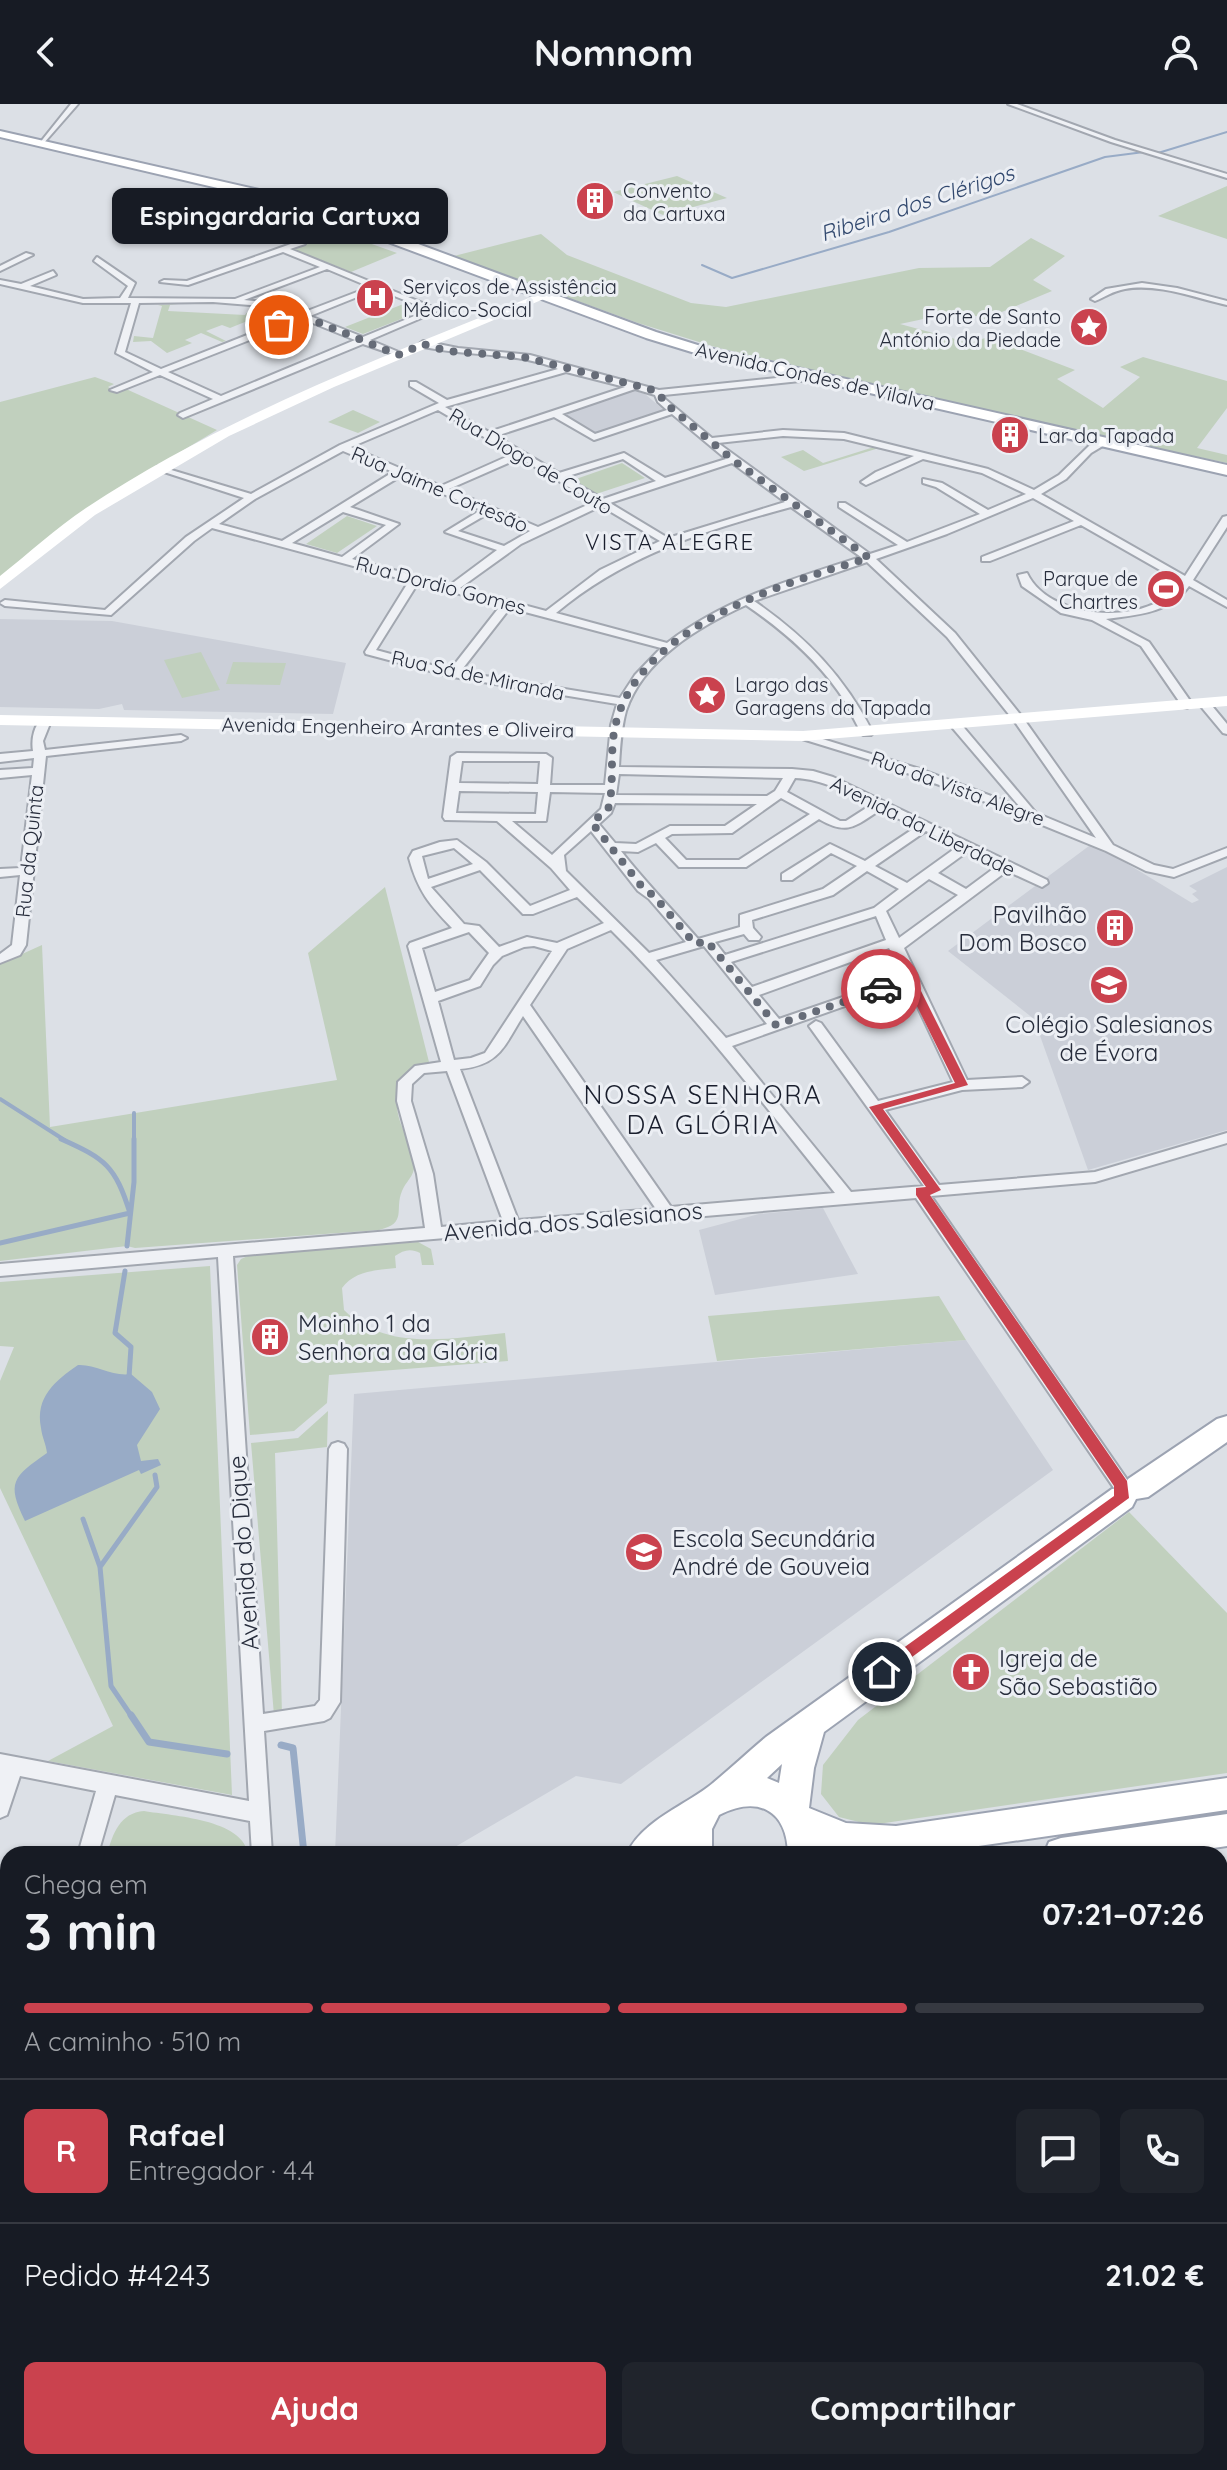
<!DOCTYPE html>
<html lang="pt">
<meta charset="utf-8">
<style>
:root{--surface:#171b24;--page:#20242c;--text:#f1f3f6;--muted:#9ea1a6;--line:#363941;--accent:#ca424e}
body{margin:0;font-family:Quicksand,sans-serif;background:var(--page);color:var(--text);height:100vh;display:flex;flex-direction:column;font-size:30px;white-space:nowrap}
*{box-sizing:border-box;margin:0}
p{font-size:26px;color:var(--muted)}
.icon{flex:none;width:44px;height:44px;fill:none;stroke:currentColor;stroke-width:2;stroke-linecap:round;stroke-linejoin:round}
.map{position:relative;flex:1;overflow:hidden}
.details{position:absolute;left:0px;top:1742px;width:1228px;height:624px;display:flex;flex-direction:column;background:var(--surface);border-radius:24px 24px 0 0;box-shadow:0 2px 6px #0004}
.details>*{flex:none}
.pin{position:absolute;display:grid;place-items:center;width:68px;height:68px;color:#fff;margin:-34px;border:4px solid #fff;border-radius:50%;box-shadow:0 2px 8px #0007}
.courier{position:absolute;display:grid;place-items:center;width:80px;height:80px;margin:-40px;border:6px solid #ca424e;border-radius:50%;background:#fff;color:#222;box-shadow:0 2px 10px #0007}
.bubble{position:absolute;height:56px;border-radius:12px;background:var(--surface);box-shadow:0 2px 6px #0004;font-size:26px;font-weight:800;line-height:56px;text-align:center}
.summary em{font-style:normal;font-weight:800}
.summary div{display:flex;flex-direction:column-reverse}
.summary{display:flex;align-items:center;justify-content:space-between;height:136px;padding:0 24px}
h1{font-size:52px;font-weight:800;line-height:60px}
.bar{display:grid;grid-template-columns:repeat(4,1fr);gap:12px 8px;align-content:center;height:96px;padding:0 24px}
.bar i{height:10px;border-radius:6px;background:var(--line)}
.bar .active{background:var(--accent)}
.bar p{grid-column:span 4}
.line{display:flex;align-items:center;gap:20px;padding:0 24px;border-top:2px solid var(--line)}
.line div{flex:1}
.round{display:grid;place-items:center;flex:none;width:84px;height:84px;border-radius:12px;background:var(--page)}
.cta{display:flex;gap:16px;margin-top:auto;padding:16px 24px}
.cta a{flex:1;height:92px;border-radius:12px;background:var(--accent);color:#fff;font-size:32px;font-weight:800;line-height:92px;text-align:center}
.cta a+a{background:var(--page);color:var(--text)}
header{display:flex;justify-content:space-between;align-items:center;height:104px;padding:0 24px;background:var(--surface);font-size:36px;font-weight:800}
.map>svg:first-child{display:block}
.built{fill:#cbcfd8}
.green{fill:#c1d0be}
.water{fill:#98abc6}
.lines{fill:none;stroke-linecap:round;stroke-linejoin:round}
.stream-far3{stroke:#98abc6;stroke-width:2}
.stream-far2{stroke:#98abc6;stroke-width:4}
.stream-far1{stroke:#98abc6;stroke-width:5}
.stream{stroke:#98abc6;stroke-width:7}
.street-casing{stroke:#a2a7b0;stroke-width:4}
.primary-casing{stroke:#9ca3b2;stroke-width:4}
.street{fill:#eff1f5;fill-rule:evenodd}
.secondary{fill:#fff;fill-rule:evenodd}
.primary{fill:#fff;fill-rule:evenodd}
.route{fill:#ca424e}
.done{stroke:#666c78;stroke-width:8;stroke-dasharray:0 14.4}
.labels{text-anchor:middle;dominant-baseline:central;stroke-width:6;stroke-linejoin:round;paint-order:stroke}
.far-poi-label{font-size:20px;fill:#272d3c;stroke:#eceff4;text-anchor:start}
.far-street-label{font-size:20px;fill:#272d3c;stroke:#eceff4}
.far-water-label{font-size:22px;font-style:italic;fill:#32496f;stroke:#eceff4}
.far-neighbourhood-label{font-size:22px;letter-spacing:2px;fill:#191e2d;stroke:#eceff4}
.poi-label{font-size:24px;fill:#272d3c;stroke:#eceff4;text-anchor:start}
.street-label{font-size:24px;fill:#272d3c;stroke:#eceff4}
.neighbourhood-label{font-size:26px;letter-spacing:2px;fill:#191e2d;stroke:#eceff4}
</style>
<header><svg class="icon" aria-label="back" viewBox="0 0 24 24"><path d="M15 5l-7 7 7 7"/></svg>Nomnom<svg class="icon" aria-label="person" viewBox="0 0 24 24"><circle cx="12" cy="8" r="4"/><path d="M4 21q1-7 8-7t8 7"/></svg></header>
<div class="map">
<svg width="1227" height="2366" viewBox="0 0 1227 2366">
<rect width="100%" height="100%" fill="#dce0e6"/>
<path class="built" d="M633 286 645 290 665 307 597 329 562 311Z
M0 515 112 517 346 559 333 610 124 606 122 600 99 605 0 603Z
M1093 739 1192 799 1199 796 1192 790 1197 787 1189 782 1227 763V1026L1088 1066 1034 915 948 847Z
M823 1104 858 1170 715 1191 699 1126 759 1110Z
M966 1236 1053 1366 621 1680 576 1672 443 1750H335L354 1290Z"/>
<path class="green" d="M677 72 727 94 663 111 613 88Z
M1227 82V135L1158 112Z
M338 128 397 149 351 168 293 145Z
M541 130 567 151 691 199 726 203 919 164 990 163 1031 134 1065 152 1033 176 1052 187 985 215 961 207 900 220 970 239 988 233 1075 266 1057 275 1103 304 1140 273 1120 263 1143 253 1227 277V304L1197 344 1227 351V359L1060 324 715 243 638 219 454 152Z
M411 197 429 204 363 230 345 223Z
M178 200 170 201 168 207 245 211 251 204 267 209 230 224 222 221 206 227 226 237 222 238 201 229 185 236 192 239 167 249 151 237 133 238 134 232 153 234 162 202 158 201Z
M95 273 114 280 108 283 116 287 126 285 217 326 94 400 0 473V298Z
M353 306 380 318 358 329 328 318Z
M874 343 879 344 804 367 781 353 803 346 823 359Z
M622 359 645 374 596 390 573 376Z
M347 412 377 422 337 449 306 440Z
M201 548 220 586 182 594 164 556Z
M233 558 286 559 280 581 226 580Z
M385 783 429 958 442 957 412 967 398 979C392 1021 408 1024 414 1059 416 1071 406 1077 402 1087 394 1106 408 1119 379 1126L135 1144 127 1142 0 1157V860L42 841 50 1023 337 976 308 849Z
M418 1138 431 1145 434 1161H422L420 1149C411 1144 403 1146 395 1152L396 1164C376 1166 354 1167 342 1184L344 1206C387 1248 450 1234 505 1229L508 1257 329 1271 327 1299 294 1327 250 1331 237 1161 241 1155 250 1151Z
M210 1162 232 1691 48 1657 113 1622 0 1384V1277L14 1243 0 1242V1178Z
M939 1192 966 1236 717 1257 708 1212Z
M328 1307 327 1343 275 1349 282 1610 274 1611 251 1339 298 1334Z
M1129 1408 1227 1509V1669L871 1721 839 1713 821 1690 823 1661 858 1616Z
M144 1707C173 1712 243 1715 248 1750H107C113 1729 120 1709 144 1707Z
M0 2070H8V2202L0 2210Z
M404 2358H480L479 2366H403Z"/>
<path class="water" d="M78 1261C96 1260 112 1273 131 1270L152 1288 160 1305 137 1341 141 1357 158 1355 161 1361 141 1370 139 1366 25 1417C6 1378 13 1373 47 1349 46 1340 42 1333 41 1324 35 1293 55 1277 78 1261Z"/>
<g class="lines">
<path class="stream-far3" d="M1158 49 1227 28
M702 161 732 174 889 128 1105 53 1144 48"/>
<path class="stream-far2" d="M0 995 66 1037
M134 1009V1037"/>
<path class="stream-far1" d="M0 1139 130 1109C115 1062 106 1055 61 1035
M127 1142 134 1078V1035
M125 1167 115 1229 131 1243 129 1273
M83 1415 100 1463 111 1582 132 1613
M100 1463 157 1383 155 1371"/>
<path class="stream" d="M131 1611 149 1638 227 1650
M281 1641 293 1644 304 1750
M410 2358V2366"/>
<defs>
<path id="street" d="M71 0H78L43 40H39Z
M1008 0H1017L1115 36 1227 70V74L1111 38Z
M302 136 305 140 290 145 440 206 370 236 401 249V253L363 240 183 314 178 311 180 309 213 295 160 271 117 288 110 286 153 268 116 249 131 199H83L0 180V176L21 180 53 167 56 171 30 182 83 195 120 194 128 182 94 157 97 153 135 179 128 194 235 195 320 163 283 148 188 181 160 178 164 176 187 177ZM327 165 370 183 302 209 263 198 244 196ZM377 185 429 206 363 233 310 212ZM213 198 262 202 295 212 161 265 125 248 139 199ZM303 215 355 236 221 292 168 268Z
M26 149 33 151 0 167V162Z
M1142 179 1177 184 1227 197V201C1195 194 1158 179 1125 185 1113 187 1105 193 1095 197L1091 195 1106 185Z
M423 237 458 244 530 251 659 286 816 270 820 273 819 275 664 291 665 295 712 334 783 326 844 329 988 365 1034 386 1059 371 1089 342 1106 336V340L1091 349 1066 375 1041 390 1185 472 1223 413 1227 412V423L1193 476 1227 496V503L1189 482C1171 509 1136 511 1106 515L1149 538 1193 601 1187 604 1183 603 1141 542 1092 516 1061 509 1022 482 1018 471 1027 469C1050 518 1152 523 1181 478L1081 421 990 457H982V453L1074 417 1033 394 947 430 876 455 955 529 1023 614 1113 741 1154 761 1173 765 1227 744V752L1174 773 1146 767 1106 747 991 700 877 658 799 634 797 632 803 629 923 666 1020 703 950 621 960 619 1036 709 1096 734 1015 618 947 533 867 458 754 497C805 532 845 573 873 629L871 631H863C854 617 848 601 838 587 813 552 781 525 746 501 700 522 643 555 626 607 621 625 620 644 619 663L792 665 813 667 833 673 1047 776 1048 779 1042 783 1007 767 904 844 967 976 1022 973 1029 978 1022 983 962 986 885 1006 939 1081 1095 1068 1227 1029V1039L1095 1078 931 1092 1128 1377 1131 1382 1128 1387 1122 1389 1116 1387 916 1094 233 1152 263 1610 315 1602 320 1596 329 1345 332 1340 338 1338 344 1340 347 1345 340 1598 330 1614 324 1617 264 1627 272 1750H252L250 1717 115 1691 98 1750H78L96 1687 20 1672 7 1711 0 1714V1650L249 1697 218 1153 0 1172V1160L425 1124 417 1070 397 997 398 978 415 962 441 958 408 842 410 839 452 824C429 800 418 787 409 754L413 747 440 738 457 736 486 758 530 802 570 786 551 764 497 717 445 716 443 713 451 653 457 649 546 650 552 654 550 681H605L611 621 617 600 453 573 366 550 365 548 409 477 212 424 194 437 111 511 5 502 0 499 5 496 105 506 186 433 244 394 158 366V362L251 390 340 341 439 299 410 282V278H416L447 296 558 265C514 247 465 253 420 242L419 240ZM566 268 625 283 489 328 445 303ZM635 285 655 291 658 298 667 306 595 330 562 310ZM438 306 513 350 441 382 351 343ZM672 310 726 355 665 374 624 349 559 369 496 332 554 313 594 336ZM783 332 844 335 914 352 876 368 861 378 866 381 923 355 982 369 1026 390 988 406 942 379 923 375V379L936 383 980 410 907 438 845 399H839V403L898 441 870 450 718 339ZM343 347 393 368 282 437 219 420 255 395ZM520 354 594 398 538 423 449 385ZM623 355 656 377 603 395 565 373ZM732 359 785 398 668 434 610 399ZM401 372 481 406 445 428 497 446 450 481 352 455 399 420 350 403ZM601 402 660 437 600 466 546 507 460 484 521 440ZM791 403 861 453C792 475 725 495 667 539L556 509C625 451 706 426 791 403ZM343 408 386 421 342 453 292 439ZM489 409 530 427 504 442 458 427ZM418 479 501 501 450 566 376 546ZM510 504 661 544 635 571 620 594 460 568ZM462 657H540L538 680 459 679ZM619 670 783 674 775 687 767 692 616 691ZM795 674C823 675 846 689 871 701L846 717H840L787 688ZM459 687 538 688 536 710 456 709ZM550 688 605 689 601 705 552 751 512 717H546ZM781 694 810 710 739 756H686L665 734 672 730 732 729ZM615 699 757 700 725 722H670L636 740 615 739 599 720 611 709ZM880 706 916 723 865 757 830 740 782 770V776H792L831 749 857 762 823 785 740 811V823L698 835C672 805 645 778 621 747L638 748 656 739 679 763H746L819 715C848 732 855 722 880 706ZM591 727 638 787 649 795 686 838 649 849 566 767 564 751ZM926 727 957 743 907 779 875 762ZM454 744 473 760 428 775 422 752ZM967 748 997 762 966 785 938 769ZM480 766 523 810H533L577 793 604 819 557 839 527 833 499 843 479 822 464 820 431 783ZM867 767 899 785 874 804 725 851 715 838 744 830 749 836H759L761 833 753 824 752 816 833 791ZM929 775 958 791 899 834 886 807ZM876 812 886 836 752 883 731 858ZM611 826C693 907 763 1000 835 1089L671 1103 530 901 567 845ZM469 828 489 849 470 876 435 888 422 844ZM534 842 552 847 485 949 471 954 454 956 438 897 480 882 493 861 502 852 524 843ZM704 842 767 920 726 934 656 856ZM889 844 904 872 779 915 759 891ZM907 880 953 978 878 997 821 919 816 917 809 922 924 1082 851 1088 732 942ZM523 912 656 1105 518 1116 460 965C500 961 504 942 523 912ZM447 967 503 1117 441 1123 433 1070 411 997 412 980 424 969Z
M1204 596 1208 597 1227 620V630L1223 629 1198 599Z
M45 614 51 617 43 637 45 646 181 631 187 634 181 637 46 652 26 841 20 851 0 859V850L12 841 20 771 0 773V765L21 764 32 671 0 674V666L33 664 34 654 0 658V650L33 647C31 636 34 618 45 614Z
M1220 1770 1227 1773V1796L1220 1793Z
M1220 1886 1227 1889V1914L1220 1911Z
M1227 2002V2031L1220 2034V2005Z
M8 2009V2038L0 2041V2012Z
M1220 2056 1227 2059V2093L1220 2090Z"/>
<path id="primary" d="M0 27 294 94 656 228 704 243 1227 361V371L695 249 646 234 286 100 0 33Z
M1227 1312V1338L1148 1393 1136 1395 1132 1403 824 1628 814 1664 809 1704 846 1719 896 1722 1227 1674V1706L924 1750H841L821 1743 822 1750H788C787 1706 758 1691 719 1711L712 1725V1750H678V1743L669 1750H627C642 1716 687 1701 713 1679 731 1664 748 1648 766 1633L1112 1385 1124 1383 1128 1375 1217 1315ZM782 1660 779 1679 767 1674Z
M1227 1710V1742L1173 1750H1044L1049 1738 1061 1734Z
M8 2221V2264L0 2267V2225Z
M8 2267V2310L0 2313V2270Z"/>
</defs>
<use href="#street" class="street-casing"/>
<use href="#primary" class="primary-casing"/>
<use href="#street" class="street"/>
<path class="secondary" d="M541 189 551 192 334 283 229 332 95 411 0 485V472C28 450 56 424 86 404 226 311 385 252 541 189Z
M1227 592V602L803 637 0 621V611L803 627Z"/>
<use href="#primary" class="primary"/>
</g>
<path class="route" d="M905 872 915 875 968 981 883 1005 941 1086 930 1091 1127 1377 1129 1394 882 1575 877 1573V1563L1114 1392V1382L916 1091V1084L926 1083 869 1003 955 979 906 880 881 888 875 885Z"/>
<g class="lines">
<path class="done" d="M279 221 303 212 398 251 423 240 447 247 523 253 650 285 659 289 664 298 733 356 869 454C786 478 648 520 618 612 608 641 615 673 609 703L592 719 643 784 654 792 695 840 707 837 776 921 881 885"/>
</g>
<defs>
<symbol id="building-disc" viewBox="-11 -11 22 22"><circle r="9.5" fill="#ca424e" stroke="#eceff4"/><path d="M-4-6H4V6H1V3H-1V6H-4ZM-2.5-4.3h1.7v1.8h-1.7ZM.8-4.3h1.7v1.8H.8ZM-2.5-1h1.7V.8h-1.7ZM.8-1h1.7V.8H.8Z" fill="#fff"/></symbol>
<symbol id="hospital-disc" viewBox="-11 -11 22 22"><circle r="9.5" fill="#ca424e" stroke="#eceff4"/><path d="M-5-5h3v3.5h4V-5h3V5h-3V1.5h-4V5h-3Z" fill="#fff"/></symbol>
<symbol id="sight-disc" viewBox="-11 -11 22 22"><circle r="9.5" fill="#ca424e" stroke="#eceff4"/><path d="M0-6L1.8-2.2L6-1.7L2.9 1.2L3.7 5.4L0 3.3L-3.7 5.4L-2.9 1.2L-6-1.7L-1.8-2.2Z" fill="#fff"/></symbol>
<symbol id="stadium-disc" viewBox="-11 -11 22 22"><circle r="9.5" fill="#ca424e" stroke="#eceff4"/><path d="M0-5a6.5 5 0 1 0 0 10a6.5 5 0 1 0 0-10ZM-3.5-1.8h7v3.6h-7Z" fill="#fff"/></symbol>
<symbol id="school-disc" viewBox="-11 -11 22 22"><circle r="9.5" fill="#ca424e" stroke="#eceff4"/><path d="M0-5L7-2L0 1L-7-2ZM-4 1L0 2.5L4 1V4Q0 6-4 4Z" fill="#fff"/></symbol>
<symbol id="church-disc" viewBox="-11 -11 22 22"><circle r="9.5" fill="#ca424e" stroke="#eceff4"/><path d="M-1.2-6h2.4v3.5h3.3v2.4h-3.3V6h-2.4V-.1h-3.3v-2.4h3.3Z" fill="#fff"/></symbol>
</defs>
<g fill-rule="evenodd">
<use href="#building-disc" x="573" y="75" width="44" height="44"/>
<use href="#hospital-disc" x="353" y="172" width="44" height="44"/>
<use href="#sight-disc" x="1067" y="201" width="44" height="44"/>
<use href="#building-disc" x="988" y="309" width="44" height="44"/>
<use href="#stadium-disc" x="1144" y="463" width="44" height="44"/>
<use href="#sight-disc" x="685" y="569" width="44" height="44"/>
<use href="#building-disc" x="1093" y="802" width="44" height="44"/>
<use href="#school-disc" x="1087" y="859" width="44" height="44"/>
<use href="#building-disc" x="248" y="1211" width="44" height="44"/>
<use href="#school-disc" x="622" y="1426" width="44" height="44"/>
<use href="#church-disc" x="949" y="1546" width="44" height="44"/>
</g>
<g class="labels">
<g class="far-poi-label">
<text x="623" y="86">Convento<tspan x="623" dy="23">da Cartuxa</tspan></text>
<text x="403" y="182">Serviços de Assistência<tspan x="403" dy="23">Médico-Social</tspan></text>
<text x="1061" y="212" text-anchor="end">Forte de Santo<tspan x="1061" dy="23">António da Piedade</tspan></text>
<text x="1038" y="331">Lar da Tapada</text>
<text x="1138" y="474" text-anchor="end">Parque de<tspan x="1138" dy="23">Chartres</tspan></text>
<text x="735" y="580">Largo das<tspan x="735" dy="23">Garagens da Tapada</tspan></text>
</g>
<g class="far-street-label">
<text transform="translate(815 272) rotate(13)">Avenida Condes de Vilalva</text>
<text transform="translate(531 357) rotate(31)">Rua Diogo de Couto</text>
<text transform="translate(440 385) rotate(23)">Rua Jaime Cortesão</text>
<text transform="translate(441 481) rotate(15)">Rua Dordio Gomes</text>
<text transform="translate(478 571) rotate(12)">Rua Sá de Miranda</text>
<text transform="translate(398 623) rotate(1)">Avenida Engenheiro Arantes e Oliveira</text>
<text transform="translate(958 684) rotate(20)">Rua da Vista Alegre</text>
<text transform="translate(923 722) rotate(26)">Avenida da Liberdade</text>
<text transform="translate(29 747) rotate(-84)">Rua da Quinta</text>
</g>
<g class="far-water-label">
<text transform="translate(917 99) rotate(-18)">Ribeira dos Clérigos</text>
</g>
<g class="far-neighbourhood-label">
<text x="670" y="438">VISTA ALEGRE</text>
</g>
<g class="poi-label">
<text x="1087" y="810" text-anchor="end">Pavilhão<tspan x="1087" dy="28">Dom Bosco</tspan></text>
<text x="1109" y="920" text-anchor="middle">Colégio Salesianos<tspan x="1109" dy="28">de Évora</tspan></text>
<text x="298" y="1219">Moinho 1 da<tspan x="298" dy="28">Senhora da Glória</tspan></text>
<text x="672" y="1434">Escola Secundária<tspan x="672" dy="28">André de Gouveia</tspan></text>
<text x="999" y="1554">Igreja de<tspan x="999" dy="28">São Sebastião</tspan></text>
</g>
<g class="street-label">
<text transform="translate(573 1117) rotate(-5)">Avenida dos Salesianos</text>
<text transform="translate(243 1449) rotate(-94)">Avenida do Dique</text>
</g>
<g class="neighbourhood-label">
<text x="703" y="990">NOSSA SENHORA<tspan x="703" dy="30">DA GLÓRIA</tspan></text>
</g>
</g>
</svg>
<div class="pin" style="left:279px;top:221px;background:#ea580c"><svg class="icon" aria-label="bag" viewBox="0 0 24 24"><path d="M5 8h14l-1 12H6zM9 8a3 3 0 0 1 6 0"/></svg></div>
<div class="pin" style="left:882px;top:1568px;background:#1f2937"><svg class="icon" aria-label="home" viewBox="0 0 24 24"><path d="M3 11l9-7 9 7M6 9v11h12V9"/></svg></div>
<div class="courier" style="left:881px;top:885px"><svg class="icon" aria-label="car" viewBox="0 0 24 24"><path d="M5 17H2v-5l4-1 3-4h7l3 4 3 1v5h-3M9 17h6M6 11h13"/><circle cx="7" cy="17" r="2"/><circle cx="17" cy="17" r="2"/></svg></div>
<div class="bubble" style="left:112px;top:84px;width:336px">Espingardaria Cartuxa</div>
<section class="details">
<div class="summary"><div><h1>3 min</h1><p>Chega em</p></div><em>07:21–07:26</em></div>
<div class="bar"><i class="active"></i><i class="active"></i><i class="active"></i><i></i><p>A caminho · 510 m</p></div>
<div class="line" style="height:144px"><b class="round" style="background:var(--accent);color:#fff">R</b><div><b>Rafael</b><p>Entregador · 4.4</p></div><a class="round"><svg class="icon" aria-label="chat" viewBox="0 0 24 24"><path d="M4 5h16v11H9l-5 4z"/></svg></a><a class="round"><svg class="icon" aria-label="phone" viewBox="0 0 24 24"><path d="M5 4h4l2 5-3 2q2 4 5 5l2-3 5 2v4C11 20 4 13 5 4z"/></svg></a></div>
<div class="line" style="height:104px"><div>Pedido #4243</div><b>21.02 €</b></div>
<div class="cta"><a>Ajuda</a><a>Compartilhar</a></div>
</section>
</div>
